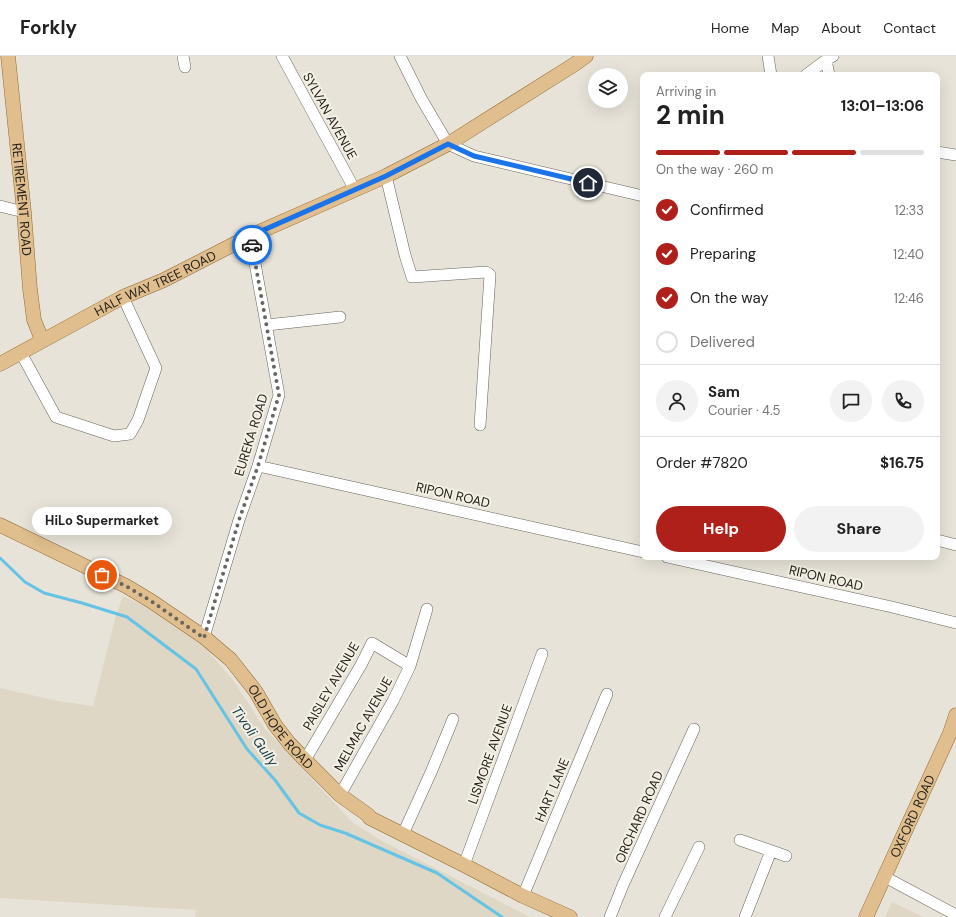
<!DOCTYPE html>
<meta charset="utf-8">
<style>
:root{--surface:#fff;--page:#f2f2f2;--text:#222;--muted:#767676;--line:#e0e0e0;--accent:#b0201a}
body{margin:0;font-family:"DM Sans",sans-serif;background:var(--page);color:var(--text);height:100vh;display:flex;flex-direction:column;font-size:15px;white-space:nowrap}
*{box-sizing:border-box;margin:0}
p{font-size:13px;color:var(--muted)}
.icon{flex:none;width:22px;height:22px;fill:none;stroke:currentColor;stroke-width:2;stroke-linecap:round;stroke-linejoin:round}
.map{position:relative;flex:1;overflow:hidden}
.drawer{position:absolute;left:640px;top:16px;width:300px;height:488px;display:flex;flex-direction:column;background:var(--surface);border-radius:8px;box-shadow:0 4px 16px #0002}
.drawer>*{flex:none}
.controls{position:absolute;left:588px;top:12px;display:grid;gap:8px}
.controls a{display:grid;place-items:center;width:40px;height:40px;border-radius:50%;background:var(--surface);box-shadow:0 4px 16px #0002;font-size:20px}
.pin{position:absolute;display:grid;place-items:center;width:34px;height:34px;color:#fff;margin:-17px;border:2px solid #fff;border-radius:50%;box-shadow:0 1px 4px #0007}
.courier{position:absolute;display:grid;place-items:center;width:40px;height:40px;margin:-20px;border:3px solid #1a73e8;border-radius:50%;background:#fff;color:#222;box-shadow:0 1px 5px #0007}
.bubble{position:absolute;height:28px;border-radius:14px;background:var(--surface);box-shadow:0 4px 16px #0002;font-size:13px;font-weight:700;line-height:28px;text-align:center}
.head em{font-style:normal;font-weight:700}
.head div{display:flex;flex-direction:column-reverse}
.head{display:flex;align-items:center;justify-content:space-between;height:68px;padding:0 16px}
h1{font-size:26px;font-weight:700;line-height:30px}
.bar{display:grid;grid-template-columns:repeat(4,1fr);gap:6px 4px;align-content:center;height:48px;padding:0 16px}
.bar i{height:5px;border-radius:3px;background:var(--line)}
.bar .on{background:var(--accent)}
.bar p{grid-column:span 4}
.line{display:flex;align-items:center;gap:10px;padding:0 16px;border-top:1px solid var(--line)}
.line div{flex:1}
.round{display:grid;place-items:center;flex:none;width:42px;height:42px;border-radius:21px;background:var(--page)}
ol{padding:0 16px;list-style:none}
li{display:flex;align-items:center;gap:12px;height:44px}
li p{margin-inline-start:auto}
li .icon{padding:4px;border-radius:50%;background:var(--accent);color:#fff;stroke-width:4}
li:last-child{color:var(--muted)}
li i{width:22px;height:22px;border:2px solid var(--line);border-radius:50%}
.cta{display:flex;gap:8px;margin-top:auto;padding:8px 16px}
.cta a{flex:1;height:46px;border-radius:24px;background:var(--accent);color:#fff;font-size:16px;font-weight:700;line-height:46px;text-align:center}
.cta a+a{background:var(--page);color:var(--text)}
header{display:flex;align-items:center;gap:24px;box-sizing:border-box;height:56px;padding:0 20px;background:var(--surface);border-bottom:1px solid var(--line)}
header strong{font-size:19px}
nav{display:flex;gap:22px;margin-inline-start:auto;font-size:14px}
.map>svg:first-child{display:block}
.built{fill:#ded7c5}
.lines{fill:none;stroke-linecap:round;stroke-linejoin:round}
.stream{stroke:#65c3e5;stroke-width:3}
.minor-casing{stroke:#68645a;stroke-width:12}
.major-casing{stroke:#906b34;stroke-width:15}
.minor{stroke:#fff;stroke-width:11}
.major{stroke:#e0be8d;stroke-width:14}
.done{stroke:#67655e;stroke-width:4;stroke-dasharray:0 7.2}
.route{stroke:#1a73e8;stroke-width:5}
.labels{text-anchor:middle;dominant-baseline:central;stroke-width:4;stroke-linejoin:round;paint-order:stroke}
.street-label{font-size:13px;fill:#22211c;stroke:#f5f0e5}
.water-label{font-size:14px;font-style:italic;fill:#103b4a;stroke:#f5f0e5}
</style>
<header>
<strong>Forkly</strong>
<nav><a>Home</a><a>Map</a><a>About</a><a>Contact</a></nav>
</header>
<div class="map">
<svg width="956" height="861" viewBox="0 0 956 861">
<rect width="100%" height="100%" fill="#e7e3d8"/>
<path class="built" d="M123 540 169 562 203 589 233 624 265 673 353 767 382 785 530 861H195L196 854 0 842V632L58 645 93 650 115 563Z
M892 846 924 861H885Z"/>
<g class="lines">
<path class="stream" d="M0 502 25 526 44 537 82 547 127 561 196 613 247 693 275 724 299 757 320 769 345 777 437 817 502 861"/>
<defs>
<path id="minor" d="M183 0 185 11
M282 0 355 134
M400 0 421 42 448 88 474 100 643 140
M768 0 771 19
M826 4 829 19
M806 19 826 4 833 0
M937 96 956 99
M386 120 405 199 412 221 486 216 488 217 490 219 480 369
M0 150 24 156
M267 269 340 261
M21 297 56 361 114 380 130 378 138 364 156 312 123 241
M258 410 643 496
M937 484 956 489
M667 501 892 551 956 567
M204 581 239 464 258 410 279 339 250 180
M305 704 361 609 372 587 410 610
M340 739 393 645 410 610 427 553
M403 778 432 714 453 663
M740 784 786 800
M464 809 542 598
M885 821 956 859
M523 840 607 638
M610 861 623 829 694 673
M665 861 699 791
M745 861 771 795"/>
<g id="major">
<path id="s1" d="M8 0 24 156 30 233 34 264 42 284"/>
<path id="s2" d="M0 308 123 241 164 224 250 180 386 120 448 88 575 8 586 0"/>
<path id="s3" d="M0 469 126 530 151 545 204 581 231 604 256 636 275 669 289 687 305 704 340 739 368 759 370 762 464 809 523 840 570 861"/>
<path id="s4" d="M866 861 950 677 956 659"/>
</g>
</defs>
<use href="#minor" class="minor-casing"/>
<use href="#major" class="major-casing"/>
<use href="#minor" class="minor"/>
<use href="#major" class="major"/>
</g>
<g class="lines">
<path class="done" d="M102 519 126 530 151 545 204 582 239 464 258 410 279 339 252 189"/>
<path class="route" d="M252 189 250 180 386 120 448 88 474 100 588 127"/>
</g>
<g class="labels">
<g class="street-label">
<text transform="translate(330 60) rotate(61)">SYLVAN AVENUE</text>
<text stroke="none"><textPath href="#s1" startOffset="144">RETIREMENT ROAD</textPath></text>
<text stroke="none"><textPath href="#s2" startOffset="175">HALF WAY TREE ROAD</textPath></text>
<text transform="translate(251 379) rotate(-73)">EUREKA ROAD</text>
<text transform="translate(453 439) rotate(13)">RIPON ROAD</text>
<text transform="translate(826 522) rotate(13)">RIPON ROAD</text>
<text transform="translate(331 630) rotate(-60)">PAISLEY AVENUE</text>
<text transform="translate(363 668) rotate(-61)">MELMAC AVENUE</text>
<text stroke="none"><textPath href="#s3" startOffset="352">OLD HOPE ROAD</textPath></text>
<text transform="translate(490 698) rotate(-70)">LISMORE AVENUE</text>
<text transform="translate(552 734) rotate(-67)">HART LANE</text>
<text stroke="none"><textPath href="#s4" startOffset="111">OXFORD ROAD</textPath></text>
<text transform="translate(639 761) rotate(-66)">ORCHARD ROAD</text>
</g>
<g class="water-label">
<text transform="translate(255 680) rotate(55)">Tivoli Gully</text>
</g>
</g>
</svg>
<div class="controls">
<a><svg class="icon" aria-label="layers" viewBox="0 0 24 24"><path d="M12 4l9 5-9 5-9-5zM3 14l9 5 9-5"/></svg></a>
</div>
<div class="pin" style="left:102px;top:519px;background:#ea580c"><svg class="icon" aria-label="bag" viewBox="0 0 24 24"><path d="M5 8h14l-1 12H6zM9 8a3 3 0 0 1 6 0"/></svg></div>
<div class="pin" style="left:588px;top:127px;background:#1f2937"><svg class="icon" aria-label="home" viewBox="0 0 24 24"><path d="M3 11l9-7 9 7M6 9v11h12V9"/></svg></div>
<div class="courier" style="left:252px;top:189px"><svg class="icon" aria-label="car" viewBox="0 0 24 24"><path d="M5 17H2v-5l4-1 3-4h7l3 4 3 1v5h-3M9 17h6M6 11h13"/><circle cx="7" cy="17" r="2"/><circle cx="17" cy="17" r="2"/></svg></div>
<div class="bubble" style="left:32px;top:451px;width:140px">HiLo Supermarket</div>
<section class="drawer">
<div class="head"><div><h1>2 min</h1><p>Arriving in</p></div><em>13:01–13:06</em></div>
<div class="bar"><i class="on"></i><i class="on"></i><i class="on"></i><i></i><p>On the way · 260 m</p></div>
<ol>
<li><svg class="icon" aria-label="check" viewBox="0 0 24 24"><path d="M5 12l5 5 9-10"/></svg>Confirmed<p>12:33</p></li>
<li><svg class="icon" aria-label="check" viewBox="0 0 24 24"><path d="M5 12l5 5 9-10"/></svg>Preparing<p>12:40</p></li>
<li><svg class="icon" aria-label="check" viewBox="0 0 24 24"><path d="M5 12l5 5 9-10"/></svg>On the way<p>12:46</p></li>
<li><i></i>Delivered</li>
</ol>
<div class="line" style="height:72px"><a class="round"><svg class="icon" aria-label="person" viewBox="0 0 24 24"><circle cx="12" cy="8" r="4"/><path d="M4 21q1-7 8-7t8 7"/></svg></a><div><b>Sam</b><p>Courier · 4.5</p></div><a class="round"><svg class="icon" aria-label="chat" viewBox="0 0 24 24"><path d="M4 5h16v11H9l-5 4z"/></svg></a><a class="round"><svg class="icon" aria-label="phone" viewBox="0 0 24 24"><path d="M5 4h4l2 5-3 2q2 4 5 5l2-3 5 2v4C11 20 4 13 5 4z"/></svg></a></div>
<div class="line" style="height:52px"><div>Order #7820</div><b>$16.75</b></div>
<div class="cta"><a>Help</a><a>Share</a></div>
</section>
</div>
